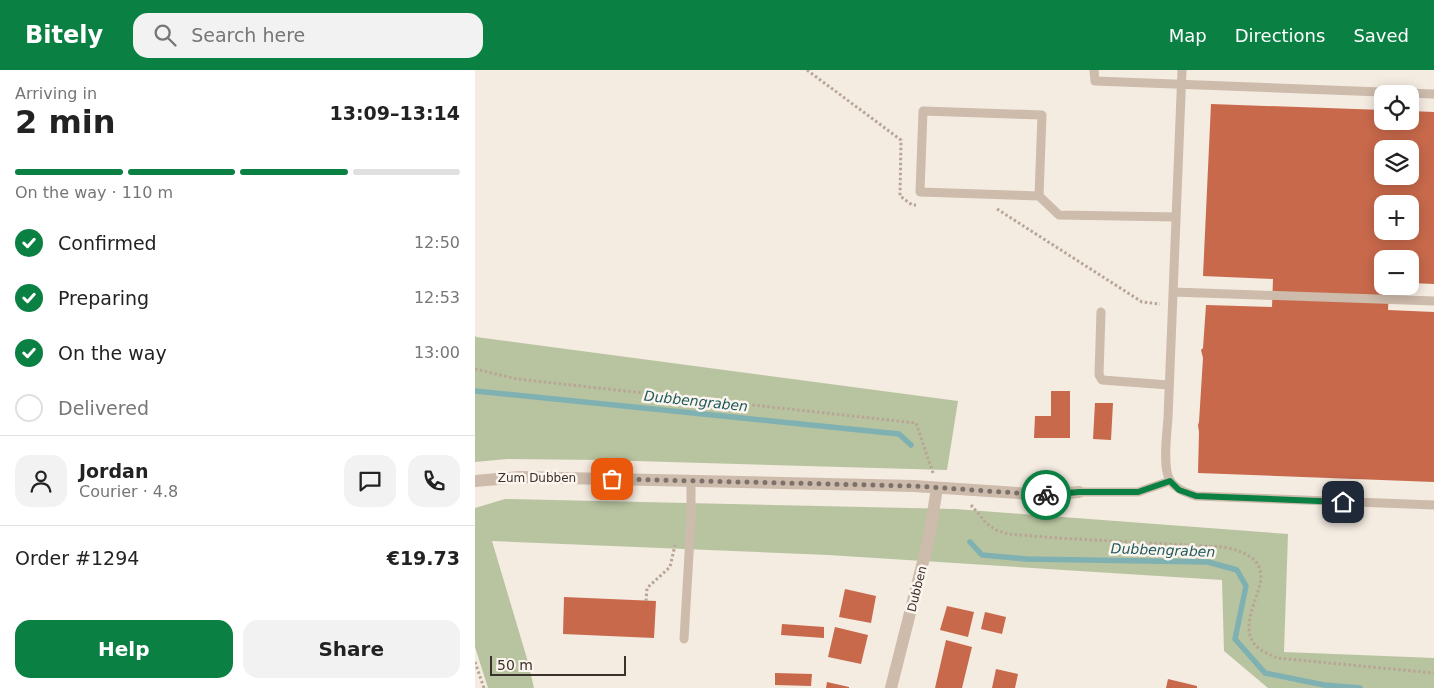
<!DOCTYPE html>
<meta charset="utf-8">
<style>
:root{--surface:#fff;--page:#f2f2f2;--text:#222;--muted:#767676;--line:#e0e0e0;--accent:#0b8043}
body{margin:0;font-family:"DejaVu Sans",sans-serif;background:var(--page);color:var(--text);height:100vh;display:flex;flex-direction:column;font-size:19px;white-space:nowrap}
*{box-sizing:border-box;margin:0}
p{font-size:16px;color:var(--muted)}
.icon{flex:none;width:28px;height:28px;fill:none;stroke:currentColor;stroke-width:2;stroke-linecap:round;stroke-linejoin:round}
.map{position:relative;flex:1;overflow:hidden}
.sheet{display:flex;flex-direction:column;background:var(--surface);width:475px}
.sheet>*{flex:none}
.controls{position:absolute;left:899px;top:15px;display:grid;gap:10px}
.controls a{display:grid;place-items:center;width:45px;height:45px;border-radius:10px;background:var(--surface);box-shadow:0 2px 12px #0003;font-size:25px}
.scale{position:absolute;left:15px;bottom:12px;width:136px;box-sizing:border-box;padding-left:5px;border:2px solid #3b302b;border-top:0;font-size:14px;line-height:18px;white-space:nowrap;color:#3b302b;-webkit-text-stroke:4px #fbf5ee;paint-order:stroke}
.pin{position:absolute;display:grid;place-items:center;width:42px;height:42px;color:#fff;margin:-21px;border-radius:10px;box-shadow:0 2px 8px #0006}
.courier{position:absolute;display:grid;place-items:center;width:50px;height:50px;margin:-25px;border:4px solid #0b8043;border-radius:50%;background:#fff;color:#222;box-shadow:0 1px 6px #0007}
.summary em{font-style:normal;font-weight:700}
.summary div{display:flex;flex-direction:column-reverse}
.summary{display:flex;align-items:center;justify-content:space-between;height:85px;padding:0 15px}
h1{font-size:32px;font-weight:700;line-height:38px}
.bar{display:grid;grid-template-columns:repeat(4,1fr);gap:8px 5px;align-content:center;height:60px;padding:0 15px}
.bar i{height:6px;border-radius:4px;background:var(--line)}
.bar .on{background:var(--accent)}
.bar p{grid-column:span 4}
.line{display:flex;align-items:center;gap:12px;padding:0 15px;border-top:1px solid var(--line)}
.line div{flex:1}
.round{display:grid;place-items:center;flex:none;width:52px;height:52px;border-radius:15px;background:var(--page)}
ol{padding:0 15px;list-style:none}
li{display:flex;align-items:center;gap:15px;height:55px}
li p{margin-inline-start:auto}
li .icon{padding:5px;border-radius:50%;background:var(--accent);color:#fff;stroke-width:4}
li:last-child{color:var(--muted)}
li i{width:28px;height:28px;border:2px solid var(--line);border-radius:50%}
.primary-button{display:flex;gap:10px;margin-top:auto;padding:10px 15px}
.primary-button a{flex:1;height:58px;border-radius:15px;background:var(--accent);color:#fff;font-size:20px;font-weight:700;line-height:58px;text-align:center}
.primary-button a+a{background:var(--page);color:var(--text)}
header{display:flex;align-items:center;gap:30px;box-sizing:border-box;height:70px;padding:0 25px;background:var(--accent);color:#fff}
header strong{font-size:24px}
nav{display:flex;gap:28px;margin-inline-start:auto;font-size:18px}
.search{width:350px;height:45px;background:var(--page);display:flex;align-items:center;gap:12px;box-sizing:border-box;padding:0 18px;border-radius:15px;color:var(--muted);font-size:19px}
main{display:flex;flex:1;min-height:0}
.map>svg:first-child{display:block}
.green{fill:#b8c4a0}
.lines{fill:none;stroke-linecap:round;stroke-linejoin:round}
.stream{stroke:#7fb0b2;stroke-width:5.5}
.building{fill:#c8694b;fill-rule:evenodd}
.path{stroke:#b9a596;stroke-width:3;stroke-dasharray:2.5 2.5;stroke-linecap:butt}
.lane{stroke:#cdbbac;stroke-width:9}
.street{stroke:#cdbbac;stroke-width:12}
.done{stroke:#7c716b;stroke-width:5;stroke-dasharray:0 9}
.route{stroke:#0b8043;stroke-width:6}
.labels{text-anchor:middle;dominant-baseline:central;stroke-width:5;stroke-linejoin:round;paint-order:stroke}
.street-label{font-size:12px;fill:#3b302b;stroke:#fbf5ee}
.water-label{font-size:14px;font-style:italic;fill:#1f5a5e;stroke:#fbf5ee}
</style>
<header>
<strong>Bitely</strong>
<div class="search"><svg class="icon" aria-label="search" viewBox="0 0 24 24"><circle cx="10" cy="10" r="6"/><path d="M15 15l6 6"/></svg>Search here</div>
<nav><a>Map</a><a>Directions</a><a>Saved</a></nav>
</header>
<main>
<section class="sheet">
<div class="summary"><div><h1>2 min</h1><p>Arriving in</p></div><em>13:09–13:14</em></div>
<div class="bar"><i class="on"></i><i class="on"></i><i class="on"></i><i></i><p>On the way · 110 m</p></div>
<ol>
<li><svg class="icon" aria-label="check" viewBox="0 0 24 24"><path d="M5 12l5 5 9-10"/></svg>Confirmed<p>12:50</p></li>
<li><svg class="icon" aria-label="check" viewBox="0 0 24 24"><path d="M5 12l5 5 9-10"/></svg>Preparing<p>12:53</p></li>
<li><svg class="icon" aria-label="check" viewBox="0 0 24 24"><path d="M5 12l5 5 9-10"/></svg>On the way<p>13:00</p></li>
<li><i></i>Delivered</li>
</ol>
<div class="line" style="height:90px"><a class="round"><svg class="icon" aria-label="person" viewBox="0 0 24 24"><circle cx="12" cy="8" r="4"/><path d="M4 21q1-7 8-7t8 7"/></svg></a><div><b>Jordan</b><p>Courier · 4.8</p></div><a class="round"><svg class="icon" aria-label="chat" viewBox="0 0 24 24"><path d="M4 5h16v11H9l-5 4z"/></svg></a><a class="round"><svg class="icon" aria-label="phone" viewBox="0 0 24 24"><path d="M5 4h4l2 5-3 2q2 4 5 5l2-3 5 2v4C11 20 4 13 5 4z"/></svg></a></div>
<div class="line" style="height:65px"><div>Order #1294</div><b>€19.73</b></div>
<div class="primary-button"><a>Help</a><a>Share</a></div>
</section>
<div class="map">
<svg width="959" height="618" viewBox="0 0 959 618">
<rect width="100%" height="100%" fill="#f4ebe1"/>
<path class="green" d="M0 265 1 267 483 331 472 400 126 390 32 389 0 392Z
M30 429 480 439 813 464 809 582 959 588V618H793L749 581 747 510 353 485 17 471 53 592 59 618H13L0 577V438Z"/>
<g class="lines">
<path class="stream" d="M0 321 424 364 436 375
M495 472 507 485 551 489 733 492 762 500 771 516 760 569 790 603 849 615 885 618"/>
</g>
<path class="building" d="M736 34 908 40V51H935V41L959 42V214L935 213V189H908V216H914L913 240 959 242V412L723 403 724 362 723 355 724 352 728 288 726 280 728 278 731 235 797 237 798 209 728 206ZM908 79H935V106H908ZM908 134H935V161H908Z
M576 321H595V368H559L560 346H576Z
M620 333H638L636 370 618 369Z
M370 519 401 526 396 553 364 547Z
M89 527 181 531 179 568 88 564Z
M472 536 499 542 493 567 465 560Z
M510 542 531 547 527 564 506 559Z
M307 554 349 557V568L306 565Z
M360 557 393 565 386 594 353 587Z
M471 570 497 577 487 618H460Z
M521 599 543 604 540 618H517Z
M300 603 337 604 336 616 300 615Z
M693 609 722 616V618H691Z
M352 612 374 617V618H351Z"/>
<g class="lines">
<path class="path" d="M332 0 426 70 425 126 437 135H441
M522 139 667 232 685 234
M0 299 42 309 441 353 458 403
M496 435 512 454 521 460 533 464 582 468 749 477C827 493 752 543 781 576 786 581 796 585 802 588L959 603
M171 531 172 518 195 497 200 475
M0 592 9 618"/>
<path class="lane" d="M619 0 620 11 959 24
M707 0 693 348C692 363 687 398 695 410 700 419 712 423 721 426L959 435
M564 126 567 45 448 41 445 122 564 126 584 145 701 147
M698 222 959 231
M626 242 624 305 627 310 694 315
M604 422H663L695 411
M209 569 216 450V411"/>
<path class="street" d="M0 411 45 407 439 416 571 425 604 422
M416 618 454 468 462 418"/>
</g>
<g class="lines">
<path class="done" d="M137 409 440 416 571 425"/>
<path class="route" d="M571 425 604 422H663L695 411 704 420 721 426 868 432"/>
</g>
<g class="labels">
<g class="street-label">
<text x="62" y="408">Zum Dubben</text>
<text transform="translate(442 519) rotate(-76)">Dubben</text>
</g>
<g class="water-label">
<text transform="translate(221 331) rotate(6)">Dubbengraben</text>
<text transform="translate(688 480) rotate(2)">Dubbengraben</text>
</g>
</g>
</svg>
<div class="controls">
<a><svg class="icon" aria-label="locate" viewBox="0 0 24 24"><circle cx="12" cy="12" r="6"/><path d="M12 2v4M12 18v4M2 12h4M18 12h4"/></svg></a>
<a><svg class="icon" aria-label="layers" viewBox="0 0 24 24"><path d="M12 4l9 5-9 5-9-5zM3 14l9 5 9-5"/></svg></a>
<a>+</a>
<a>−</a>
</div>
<div class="scale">50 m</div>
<div class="pin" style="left:137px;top:409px;background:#ea580c"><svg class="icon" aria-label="bag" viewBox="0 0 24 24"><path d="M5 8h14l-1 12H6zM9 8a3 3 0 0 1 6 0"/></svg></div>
<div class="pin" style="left:868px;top:432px;background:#1f2937"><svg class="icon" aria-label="home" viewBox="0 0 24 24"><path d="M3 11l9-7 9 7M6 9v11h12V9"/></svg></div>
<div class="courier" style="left:571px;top:425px"><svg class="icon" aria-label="bike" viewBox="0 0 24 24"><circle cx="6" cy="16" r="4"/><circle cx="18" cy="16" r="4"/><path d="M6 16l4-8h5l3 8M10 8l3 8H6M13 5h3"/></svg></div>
</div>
</main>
